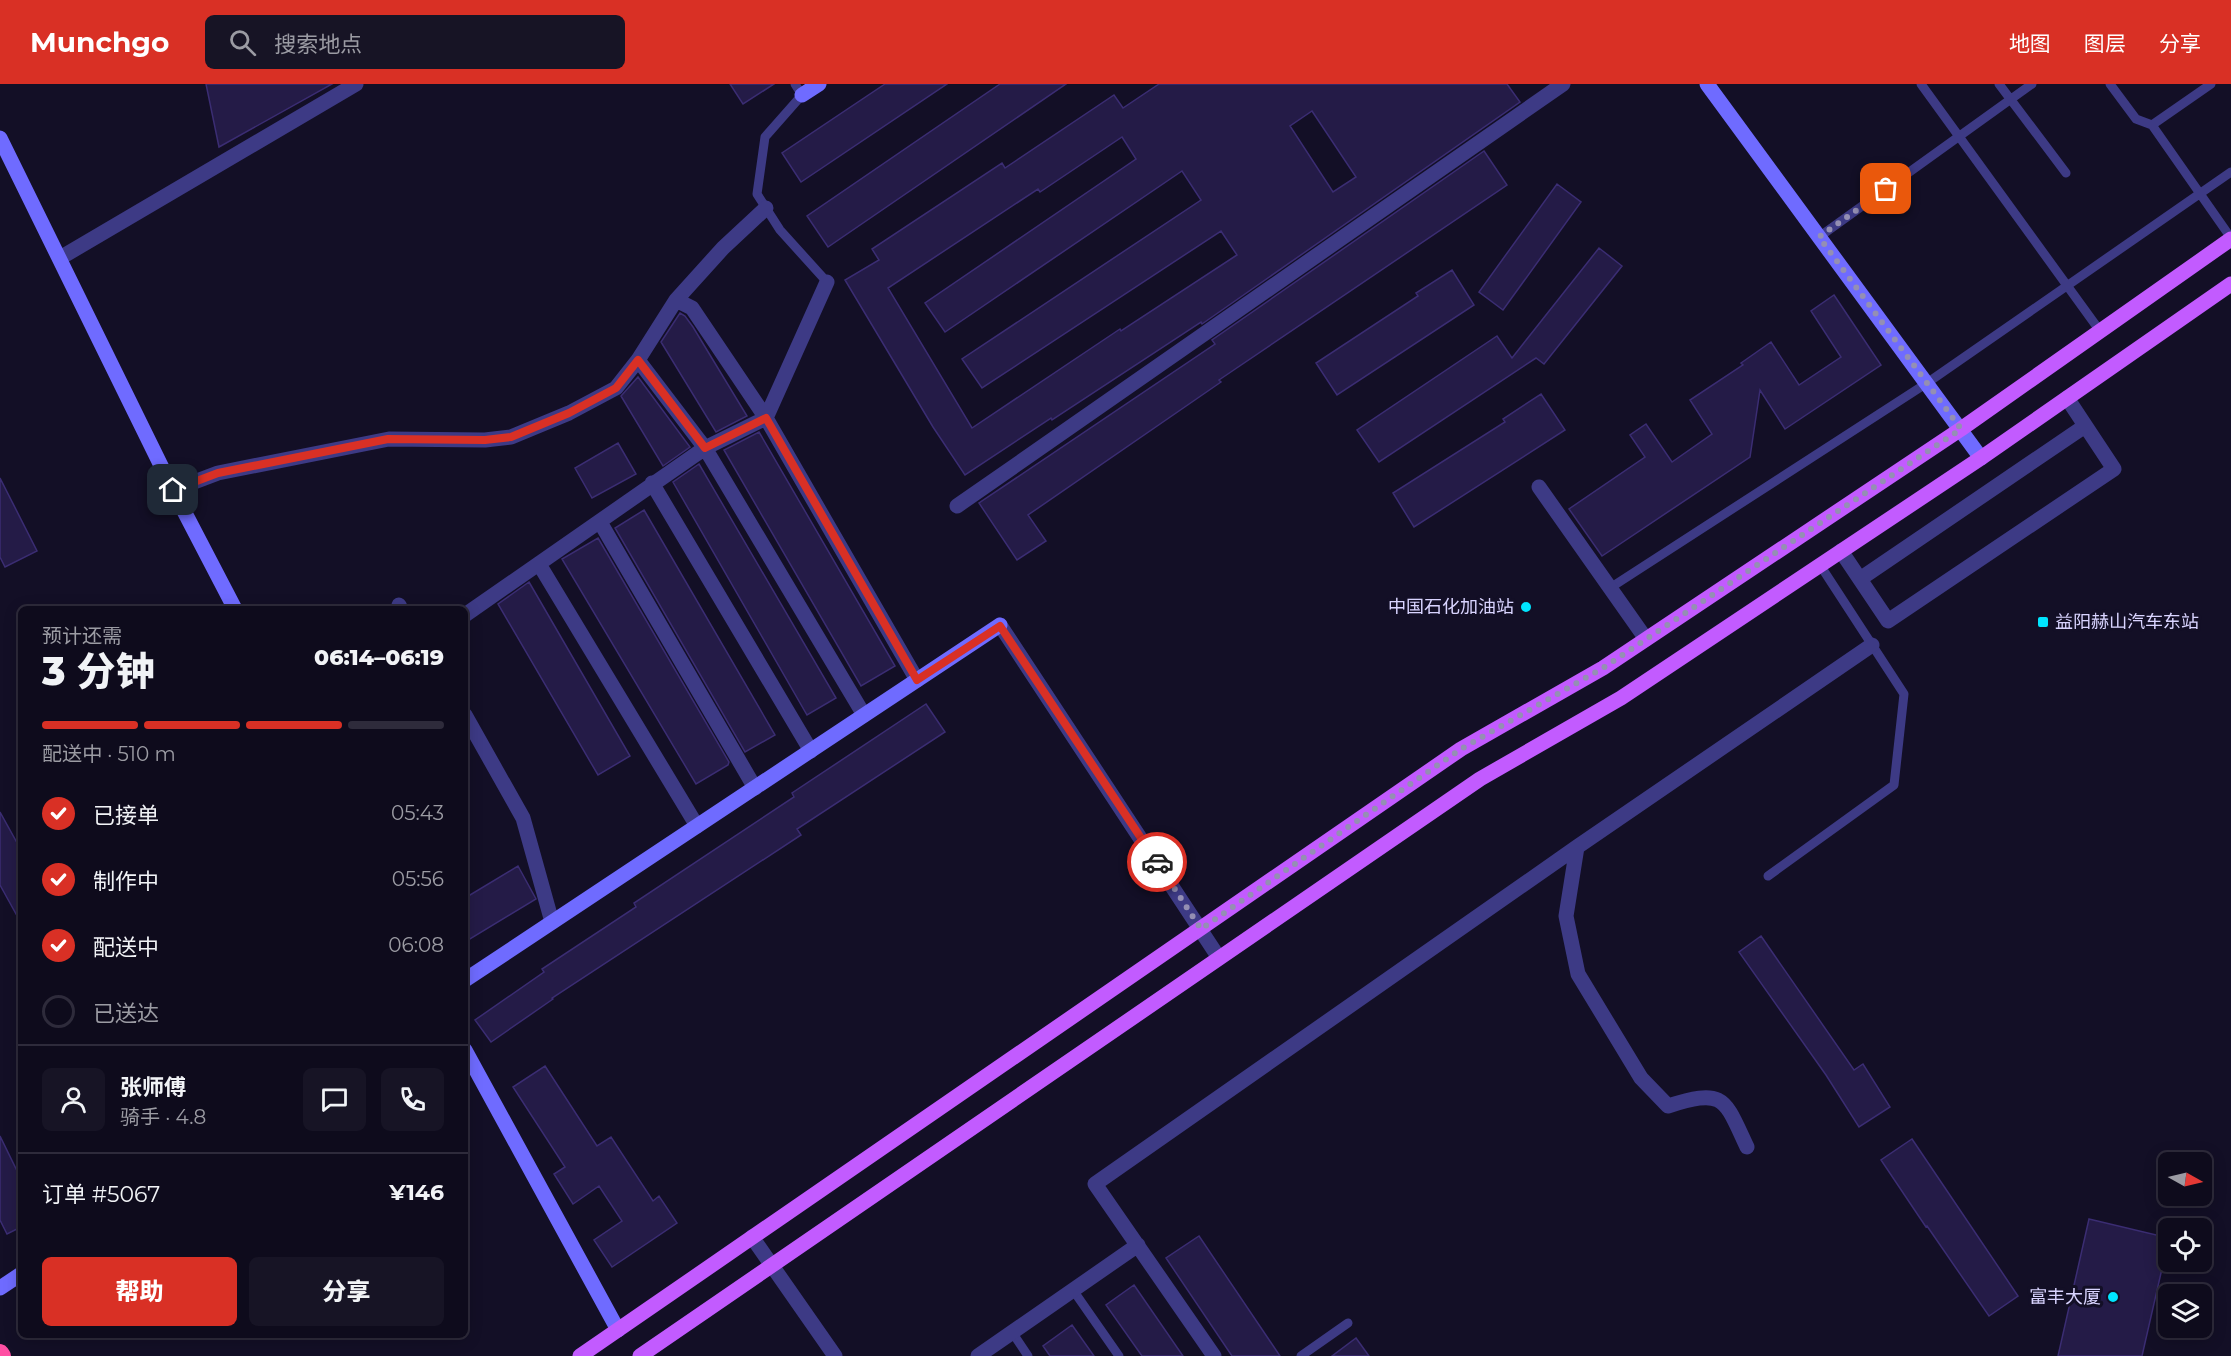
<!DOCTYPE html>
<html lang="zh">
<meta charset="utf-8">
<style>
:root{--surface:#0e0b1c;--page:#171425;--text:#f1f3f6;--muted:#9b9ba3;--line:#2e2b3b;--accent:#d93025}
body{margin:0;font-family:Montserrat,"Noto Sans SC",sans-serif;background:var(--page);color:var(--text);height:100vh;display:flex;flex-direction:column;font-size:22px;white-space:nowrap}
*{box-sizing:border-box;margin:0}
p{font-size:20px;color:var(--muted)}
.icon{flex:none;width:33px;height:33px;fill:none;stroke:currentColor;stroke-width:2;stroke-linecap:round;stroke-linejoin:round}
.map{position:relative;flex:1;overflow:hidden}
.side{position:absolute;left:18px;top:522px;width:450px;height:732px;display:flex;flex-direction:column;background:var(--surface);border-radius:9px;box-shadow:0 3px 15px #0003,0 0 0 2px var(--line)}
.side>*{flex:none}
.needle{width:39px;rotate:98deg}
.buttons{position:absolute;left:2158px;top:1068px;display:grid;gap:12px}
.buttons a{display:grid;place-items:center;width:54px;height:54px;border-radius:9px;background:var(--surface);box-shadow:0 3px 15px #0003,0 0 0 2px var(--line);font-size:30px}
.pin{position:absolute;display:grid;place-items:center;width:51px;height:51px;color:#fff;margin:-26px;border-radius:12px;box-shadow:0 3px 9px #0006}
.courier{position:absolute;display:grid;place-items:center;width:60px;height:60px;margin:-30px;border:4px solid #d93025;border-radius:50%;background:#fff;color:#222;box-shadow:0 2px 8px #0007}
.headline em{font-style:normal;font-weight:800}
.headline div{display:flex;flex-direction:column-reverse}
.headline{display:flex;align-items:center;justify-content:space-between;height:102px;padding:0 24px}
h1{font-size:39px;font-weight:800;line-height:45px}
.bar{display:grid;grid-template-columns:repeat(4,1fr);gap:9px 6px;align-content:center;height:72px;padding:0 24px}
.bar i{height:8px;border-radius:4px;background:var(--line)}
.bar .on{background:var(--accent)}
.bar p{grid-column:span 4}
.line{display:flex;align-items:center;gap:15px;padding:0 24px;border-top:2px solid var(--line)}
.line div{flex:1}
.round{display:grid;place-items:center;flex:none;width:63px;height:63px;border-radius:9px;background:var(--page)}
ol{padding:0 24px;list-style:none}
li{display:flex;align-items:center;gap:18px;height:66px}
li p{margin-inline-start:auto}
li .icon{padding:6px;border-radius:50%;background:var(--accent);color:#fff;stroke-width:4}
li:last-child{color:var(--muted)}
li i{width:33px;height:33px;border:3px solid var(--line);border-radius:50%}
.cta{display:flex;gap:12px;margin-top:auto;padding:12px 24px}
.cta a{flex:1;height:69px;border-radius:9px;background:var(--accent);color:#fff;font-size:24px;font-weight:800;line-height:69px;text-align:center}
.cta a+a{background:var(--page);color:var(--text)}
header{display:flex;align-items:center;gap:36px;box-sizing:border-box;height:84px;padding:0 30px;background:var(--accent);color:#fff}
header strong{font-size:28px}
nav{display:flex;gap:33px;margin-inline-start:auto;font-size:21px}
.search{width:420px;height:54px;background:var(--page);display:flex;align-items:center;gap:15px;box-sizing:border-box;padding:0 21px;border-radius:9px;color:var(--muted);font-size:22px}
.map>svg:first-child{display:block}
.building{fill:#241b47;stroke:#3b2d73;stroke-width:1.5;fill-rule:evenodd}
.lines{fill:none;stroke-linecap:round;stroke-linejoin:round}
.lane{stroke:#3d3a85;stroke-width:9}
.street{stroke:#3d3a85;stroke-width:15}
.secondary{stroke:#6f6bff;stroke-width:15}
.primary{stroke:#c25bff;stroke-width:15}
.highway{stroke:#ff4fa3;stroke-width:18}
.done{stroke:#948fb3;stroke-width:6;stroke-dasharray:0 10.8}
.route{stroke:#d93025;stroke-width:8}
.poi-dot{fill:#00e5ff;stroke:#130f26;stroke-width:2}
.labels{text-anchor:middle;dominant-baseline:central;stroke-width:6;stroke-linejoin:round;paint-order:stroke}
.poi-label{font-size:18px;fill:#d9d4ff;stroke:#130f26;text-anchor:end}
</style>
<header>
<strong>Munchgo</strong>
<div class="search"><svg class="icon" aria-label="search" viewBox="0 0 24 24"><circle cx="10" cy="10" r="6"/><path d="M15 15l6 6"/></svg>搜索地点</div>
<nav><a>地图</a><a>图层</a><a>分享</a></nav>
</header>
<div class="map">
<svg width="2231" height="1272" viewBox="0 0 2231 1272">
<rect width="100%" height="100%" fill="#130f26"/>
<path class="building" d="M206 0H332L219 63Z
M730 0H774L743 20Z
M885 0H947L801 98 782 69Z
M1000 0H1066L828 163 807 132Z
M1159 0H1507L1520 18 1202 240 1201 238 1052 336 1051 334 965 391 933 343 845 196 879 176 872 165 1002 79 1005 84 1114 11 1123 24ZM1312 27 1356 93 1333 108 1290 42ZM1122 53 1136 75 925 219 945 248 1182 87 1201 116 962 275 982 304 1221 147 1237 171 1121 247 1120 245 972 344 888 204 1038 105 1040 108Z
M1484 67 1507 101 1219 296 1221 298 1028 431 1046 457 1017 476 979 419 1215 260 1212 256Z
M1557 100 1581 118 1503 226 1479 208Z
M1599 164 1622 182 1544 280 1536 274 1379 378 1357 346 1497 252 1512 274Z
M1452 186 1474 221 1337 311 1316 279 1418 212 1416 209Z
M1834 211 1881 281 1785 345 1760 306 1750 373 1602 472 1569 425 1645 373 1630 351 1646 340 1672 378 1712 350 1690 316 1743 281 1741 279 1771 258 1799 301 1841 273 1811 227Z
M680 229 685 232 693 243 747 332 716 348 661 258Z
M638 293 690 363 663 382 621 312Z
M1541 310 1565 346 1414 443 1393 409 1505 338 1503 335Z
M759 348 895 582 861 602 724 366Z
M618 359 636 390 592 414 575 384Z
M699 380 836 614 807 631 673 398Z
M0 394 37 467 5 483 0 473Z
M644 426 775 651 745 668 615 444Z
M598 454 729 678 728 681 696 700 562 475Z
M529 498 630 672 598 691 498 520Z
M926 620 945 648 797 745 801 751 552 914 553 915 491 958 475 936 544 888 542 885 636 823 634 819 794 713 792 709Z
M0 728 21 766V839L0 801Z
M518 782 536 815 465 858V814Z
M1761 852 1854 986 1863 980 1890 1023 1859 1043 1826 991 1739 868Z
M545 982 597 1062 611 1053 653 1117 659 1112 677 1139 612 1183 594 1156 622 1137 599 1102 573 1120 554 1090 565 1083 513 1003Z
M0 1052 21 1095V1143L7 1150 0 1136Z
M1912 1055 2018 1212 1989 1232 1927 1142 1926 1143 1881 1076Z
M2089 1135 2169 1154 2142 1272H2058Z
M1199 1152 1280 1272H1232L1166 1174Z
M1134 1201 1183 1272H1142L1106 1221Z
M1072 1241 1094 1272H1050L1043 1262Z
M1356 1254 1369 1272H1332Z"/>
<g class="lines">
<path class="lane" d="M795 0 802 11 765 53 757 110 780 146 827 198
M1921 0 2100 247
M1999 0 2066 89
M2110 0 2136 35 2152 41 2211 0
M2152 41 2231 154
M1819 153 2032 0
M1610 504 1927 299 2231 88
M1768 792 1894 701 1904 610 1820 481
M1073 1206 1119 1272
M1012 1248 1028 1272
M1301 1272 1348 1239"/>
<path class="street" d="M60 174 356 0
M676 216 692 224 766 334 917 596
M638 276 705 364 864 631
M652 399 811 667
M1539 403 1646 555
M173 406 218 389 389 355 485 356 511 353 569 329 616 304 638 276 676 216 723 164 766 124
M957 422 1563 0
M600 438 755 704
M1841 467 1888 537 2114 385 2067 314
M539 480 697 742
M1860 495 2085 342
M399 521 401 525
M465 531 705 364 766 334 827 198
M1000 541 1219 874
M465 631 523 734 552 838
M1577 763 1566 832 1578 890 1641 994 1668 1022C1725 1004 1724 1014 1747 1063
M752 1153 835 1272
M978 1272 1138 1161
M1214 1272 1095 1100 1577 763 1872 561"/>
<path class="secondary" d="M1707 0 1981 374
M802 11 819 0
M0 54 173 406 235 525
M465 896 1000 541
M465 966 618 1246
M0 1204 21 1190"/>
<path class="primary" d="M580 1272 1461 665 1603 584 1961 345 2231 155
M640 1272 1480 695 1621 614 1981 374 2231 200"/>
<path class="highway" d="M0 1269 2 1272"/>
</g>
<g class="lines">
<path class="done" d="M1157 778 1201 845 1461 665 1603 584 1961 345 1819 153 1886 105"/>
<path class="route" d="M173 406 218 389 388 355 485 356 511 353 569 329 616 304 638 276 705 364 766 334 917 596 1000 542 1157 778"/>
</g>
<g class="poi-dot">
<circle cx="1526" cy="523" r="6"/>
<rect x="2037" y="532" width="12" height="12" rx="3"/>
<circle cx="2113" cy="1213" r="6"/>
</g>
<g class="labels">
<g class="poi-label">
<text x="1514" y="523">中国石化加油站</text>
<text x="2055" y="538" text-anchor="start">益阳赫山汽车东站</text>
<text x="2101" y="1213">富丰大厦</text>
</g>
</g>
</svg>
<div class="buttons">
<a><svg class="needle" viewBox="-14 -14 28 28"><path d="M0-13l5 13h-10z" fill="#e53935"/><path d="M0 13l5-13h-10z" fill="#9b9ba3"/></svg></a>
<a><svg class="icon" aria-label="locate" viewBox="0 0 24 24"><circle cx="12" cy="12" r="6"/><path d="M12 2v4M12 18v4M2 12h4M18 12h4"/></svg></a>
<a><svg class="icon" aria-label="layers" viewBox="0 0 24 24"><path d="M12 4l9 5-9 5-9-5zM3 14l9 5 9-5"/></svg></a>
</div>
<div class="pin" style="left:1886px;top:105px;background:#ea580c"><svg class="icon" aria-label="bag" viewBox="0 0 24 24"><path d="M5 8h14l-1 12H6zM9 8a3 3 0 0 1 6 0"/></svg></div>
<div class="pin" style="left:173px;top:406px;background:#1f2937"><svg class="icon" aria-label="home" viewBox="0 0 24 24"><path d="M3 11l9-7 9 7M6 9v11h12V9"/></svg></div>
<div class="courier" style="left:1157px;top:778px"><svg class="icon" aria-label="car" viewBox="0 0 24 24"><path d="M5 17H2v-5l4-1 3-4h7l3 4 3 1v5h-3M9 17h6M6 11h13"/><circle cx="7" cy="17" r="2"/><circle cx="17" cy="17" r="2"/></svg></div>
<section class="side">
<div class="headline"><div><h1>3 分钟</h1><p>预计还需</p></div><em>06:14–06:19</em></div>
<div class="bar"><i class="on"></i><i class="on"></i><i class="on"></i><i></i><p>配送中 · 510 m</p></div>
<ol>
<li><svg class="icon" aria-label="check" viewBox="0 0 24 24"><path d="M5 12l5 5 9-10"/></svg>已接单<p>05:43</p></li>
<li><svg class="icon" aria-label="check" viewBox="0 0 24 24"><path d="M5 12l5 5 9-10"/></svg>制作中<p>05:56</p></li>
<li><svg class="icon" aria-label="check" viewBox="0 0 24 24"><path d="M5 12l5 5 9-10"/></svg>配送中<p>06:08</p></li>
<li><i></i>已送达</li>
</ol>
<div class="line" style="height:108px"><a class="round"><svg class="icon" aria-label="person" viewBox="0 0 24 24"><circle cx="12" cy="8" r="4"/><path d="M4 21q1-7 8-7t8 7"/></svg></a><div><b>张师傅</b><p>骑手 · 4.8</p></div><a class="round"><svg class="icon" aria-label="chat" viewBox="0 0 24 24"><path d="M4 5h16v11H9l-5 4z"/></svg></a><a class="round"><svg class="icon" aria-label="phone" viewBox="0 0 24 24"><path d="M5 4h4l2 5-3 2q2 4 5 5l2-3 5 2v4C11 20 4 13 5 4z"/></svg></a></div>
<div class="line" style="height:78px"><div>订单 #5067</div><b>¥146</b></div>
<div class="cta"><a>帮助</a><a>分享</a></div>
</section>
</div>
